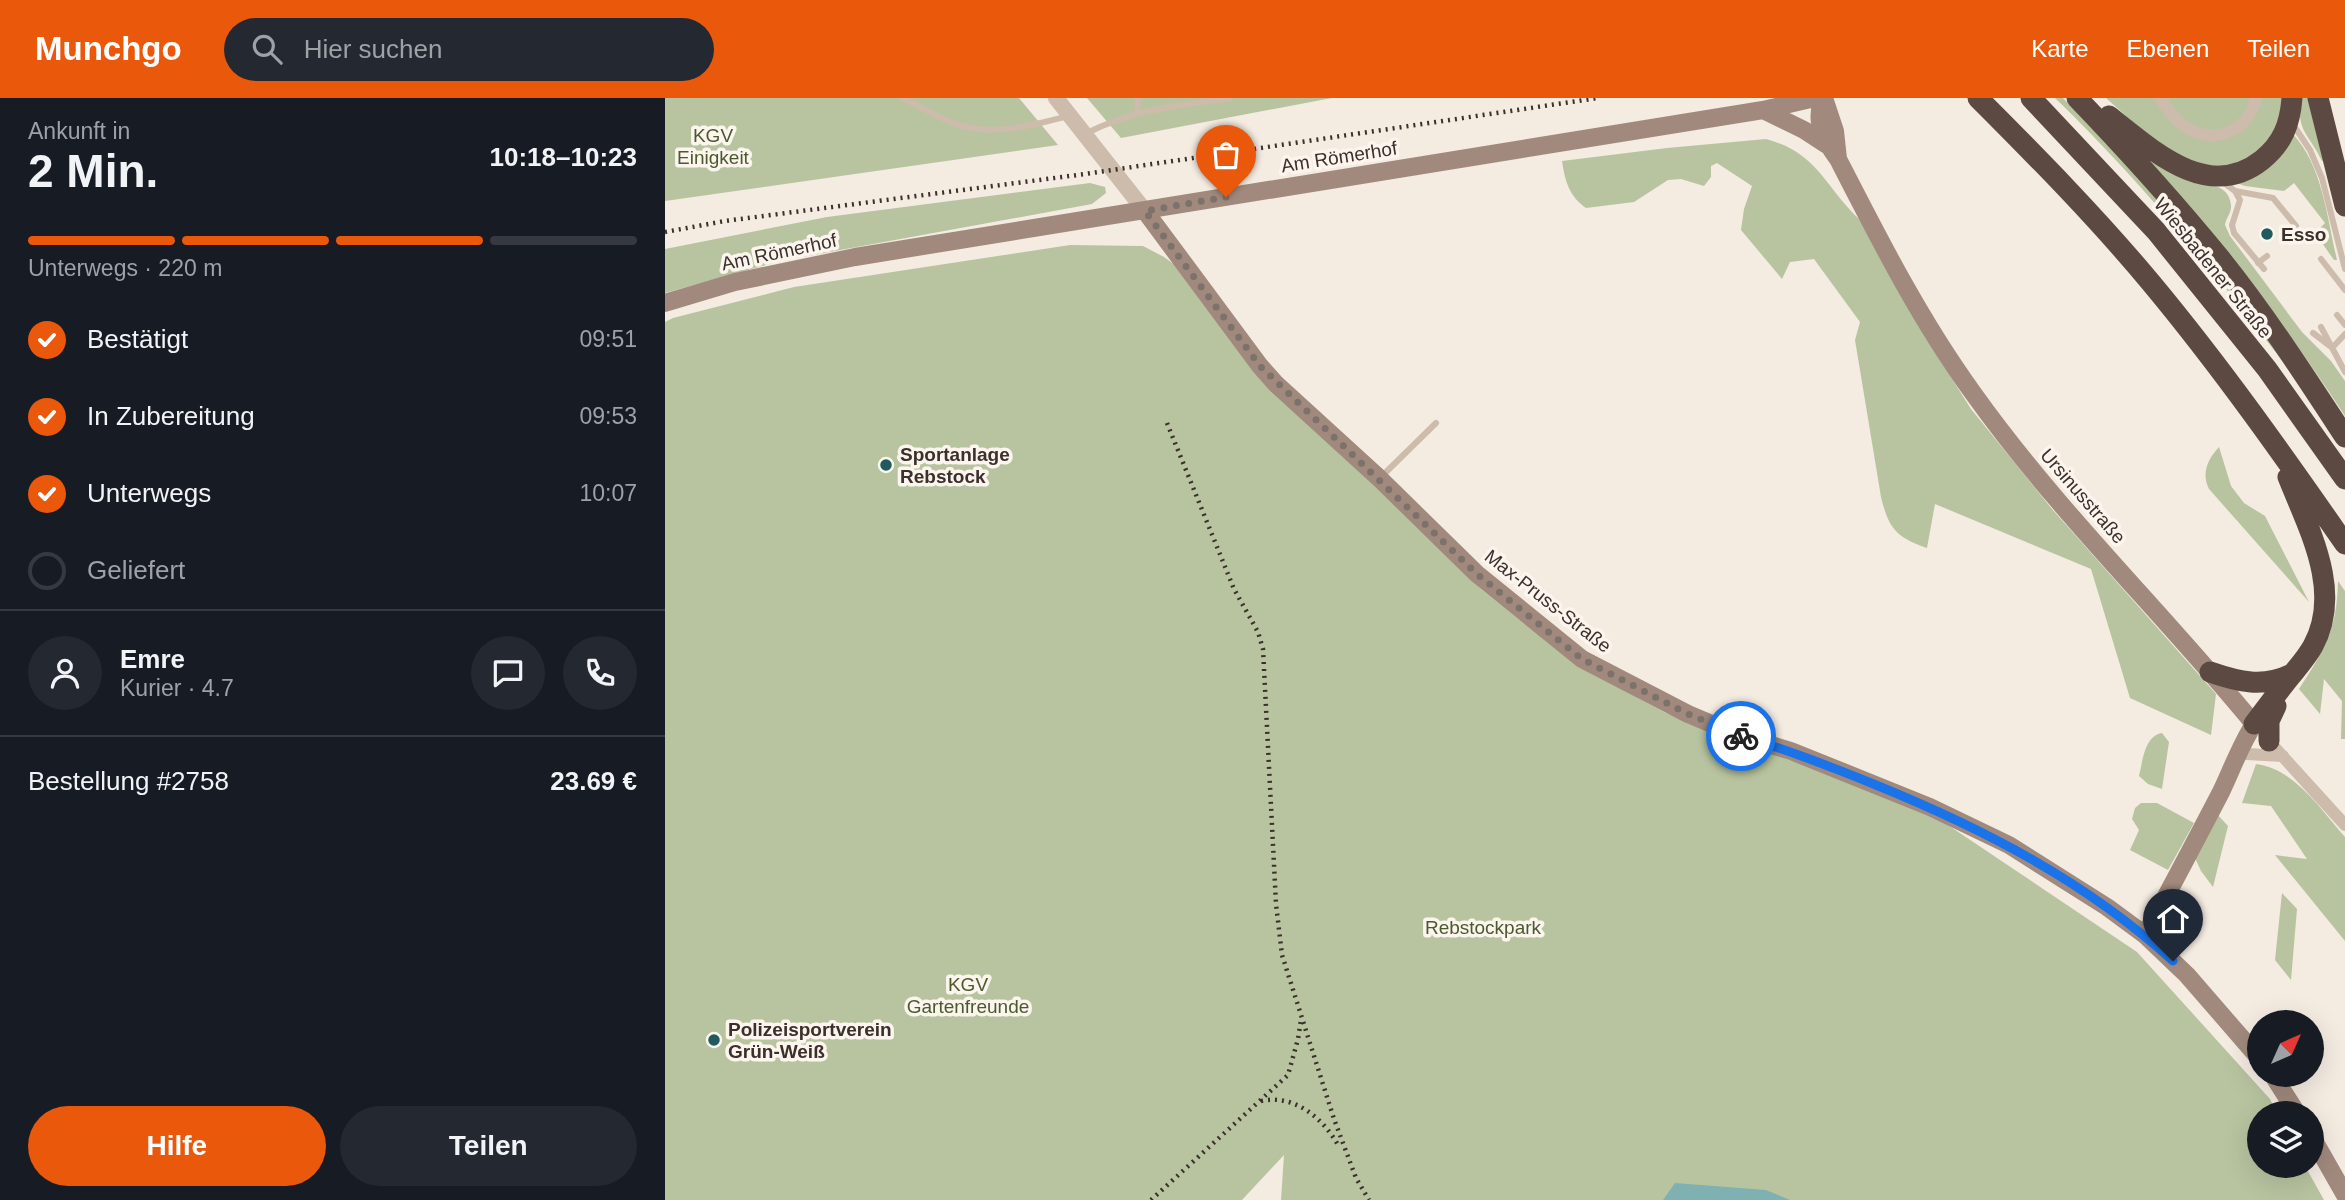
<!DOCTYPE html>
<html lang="de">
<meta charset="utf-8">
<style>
:root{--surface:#171b24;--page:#242831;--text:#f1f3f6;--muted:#9ea1a6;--line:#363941;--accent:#ea580c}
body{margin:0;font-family:Helvetica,sans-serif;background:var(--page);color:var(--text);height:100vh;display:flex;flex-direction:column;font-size:26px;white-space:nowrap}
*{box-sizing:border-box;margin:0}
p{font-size:23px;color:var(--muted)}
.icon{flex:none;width:38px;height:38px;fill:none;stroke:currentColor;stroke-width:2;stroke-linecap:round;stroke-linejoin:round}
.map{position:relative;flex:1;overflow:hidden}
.drawer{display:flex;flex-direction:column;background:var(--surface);width:665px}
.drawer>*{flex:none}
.needle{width:46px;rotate:45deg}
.buttons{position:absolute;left:1582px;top:912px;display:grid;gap:14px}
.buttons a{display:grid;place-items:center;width:77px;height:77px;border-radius:50%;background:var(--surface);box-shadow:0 7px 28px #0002;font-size:35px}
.pin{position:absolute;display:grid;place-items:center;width:60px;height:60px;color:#fff;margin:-72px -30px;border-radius:50% 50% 50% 0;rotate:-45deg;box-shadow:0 0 7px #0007}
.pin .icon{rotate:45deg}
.courier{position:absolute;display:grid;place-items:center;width:70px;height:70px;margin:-35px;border:5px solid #1a73e8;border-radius:50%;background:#fff;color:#222;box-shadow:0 2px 9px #0007}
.head em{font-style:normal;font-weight:700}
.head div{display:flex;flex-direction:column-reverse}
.head{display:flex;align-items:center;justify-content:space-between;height:119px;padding:0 28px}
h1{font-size:46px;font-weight:700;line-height:52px}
.bar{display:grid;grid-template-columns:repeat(4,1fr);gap:10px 7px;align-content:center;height:84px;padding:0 28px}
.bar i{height:9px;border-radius:5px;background:var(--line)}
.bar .selected{background:var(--accent)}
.bar p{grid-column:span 4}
.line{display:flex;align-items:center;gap:18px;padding:0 28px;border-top:2px solid var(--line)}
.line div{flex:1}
.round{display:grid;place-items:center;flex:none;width:74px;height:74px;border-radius:37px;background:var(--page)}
ol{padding:0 28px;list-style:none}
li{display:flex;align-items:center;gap:21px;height:77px}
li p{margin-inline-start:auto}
li .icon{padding:7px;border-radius:50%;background:var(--accent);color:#fff;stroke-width:4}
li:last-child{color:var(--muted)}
li i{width:38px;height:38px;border:4px solid var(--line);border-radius:50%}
.action{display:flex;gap:14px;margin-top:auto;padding:14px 28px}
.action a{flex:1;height:80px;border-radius:42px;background:var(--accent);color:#fff;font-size:28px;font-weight:700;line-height:80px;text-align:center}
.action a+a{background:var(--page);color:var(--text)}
header{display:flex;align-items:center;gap:42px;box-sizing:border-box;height:98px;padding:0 35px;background:var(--accent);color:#fff}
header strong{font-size:33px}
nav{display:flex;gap:38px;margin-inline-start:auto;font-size:24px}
.search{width:490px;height:63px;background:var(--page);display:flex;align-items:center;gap:18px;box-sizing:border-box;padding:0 24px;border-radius:38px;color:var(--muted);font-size:26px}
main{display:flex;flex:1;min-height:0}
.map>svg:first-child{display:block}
.green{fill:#b8c4a0}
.water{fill:#7fb0b2}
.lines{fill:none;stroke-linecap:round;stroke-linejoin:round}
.service{stroke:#cdbbac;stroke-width:6}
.minor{stroke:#cdbbac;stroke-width:12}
.tertiary{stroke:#cdbbac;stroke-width:16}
.secondary{stroke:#a18a7d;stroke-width:18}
.motorway{stroke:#5c4a42;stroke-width:21}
.rail{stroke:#3b302b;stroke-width:4.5;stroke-dasharray:2 5;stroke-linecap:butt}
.done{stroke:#7c716b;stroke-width:7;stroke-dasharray:0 12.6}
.route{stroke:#1a73e8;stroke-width:9}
.poi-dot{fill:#1f5a5e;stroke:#fbf5ee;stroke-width:2.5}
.labels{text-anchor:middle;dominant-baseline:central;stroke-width:7;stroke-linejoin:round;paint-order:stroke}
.park-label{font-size:19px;fill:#4a5a2e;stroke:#fbf5ee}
.street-label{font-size:19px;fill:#3b302b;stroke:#fbf5ee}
.poi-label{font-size:19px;font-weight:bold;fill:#3b302b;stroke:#fbf5ee;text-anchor:start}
</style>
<header>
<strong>Munchgo</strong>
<div class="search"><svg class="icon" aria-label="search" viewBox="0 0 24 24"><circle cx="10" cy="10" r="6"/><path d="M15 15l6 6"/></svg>Hier suchen</div>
<nav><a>Karte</a><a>Ebenen</a><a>Teilen</a></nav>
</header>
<main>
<section class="drawer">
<div class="head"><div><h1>2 Min.</h1><p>Ankunft in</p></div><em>10:18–10:23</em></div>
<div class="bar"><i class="selected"></i><i class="selected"></i><i class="selected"></i><i></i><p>Unterwegs · 220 m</p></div>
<ol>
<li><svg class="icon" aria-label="check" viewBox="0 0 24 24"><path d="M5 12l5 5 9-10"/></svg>Bestätigt<p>09:51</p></li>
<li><svg class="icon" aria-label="check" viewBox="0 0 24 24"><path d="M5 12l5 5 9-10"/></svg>In Zubereitung<p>09:53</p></li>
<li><svg class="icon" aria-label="check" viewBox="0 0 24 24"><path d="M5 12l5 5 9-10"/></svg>Unterwegs<p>10:07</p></li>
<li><i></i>Geliefert</li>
</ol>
<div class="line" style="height:126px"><a class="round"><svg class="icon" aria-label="person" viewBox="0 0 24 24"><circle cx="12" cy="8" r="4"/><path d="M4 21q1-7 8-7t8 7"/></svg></a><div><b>Emre</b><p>Kurier · 4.7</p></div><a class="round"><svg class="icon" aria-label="chat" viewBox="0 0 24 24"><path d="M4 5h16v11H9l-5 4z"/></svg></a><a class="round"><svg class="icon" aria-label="phone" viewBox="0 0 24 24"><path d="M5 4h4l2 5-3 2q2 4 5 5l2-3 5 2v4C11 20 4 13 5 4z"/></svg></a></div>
<div class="line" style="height:91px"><div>Bestellung #2758</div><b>23.69 €</b></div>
<div class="action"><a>Hilfe</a><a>Teilen</a></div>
</section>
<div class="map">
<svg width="1680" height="1102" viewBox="0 0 1680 1102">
<rect width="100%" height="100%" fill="#f4ebe1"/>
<path class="green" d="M0 0H354L393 47 0 103Z
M422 0H667L456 40Z
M1390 0H1398L1480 85 1560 180 1625 273C1552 177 1477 84 1390 0Z
M1441 0H1620V8L1603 49 1568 68 1526 66 1479 34Z
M1635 0H1645L1661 62 1657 63C1643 34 1632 35 1635 0Z
M1628 36C1658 69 1662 120 1672 162H1669L1650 135 1660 125 1629 85 1619 93 1580 88 1569 84Z
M1101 41C1153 55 1159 88 1194 121L1260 238 1306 311 1387 411 1551 596 1546 637 1465 600 1426 471 1270 406 1262 450C1231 439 1224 431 1216 399L1190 242 1195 224 1149 161 1125 164 1117 181 1076 132 1079 111 1087 88 1052 65 1046 68V79L1039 88 1016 81 1003 82 969 104 921 110C904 98 900 83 897 63L1002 50Z
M1475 53C1489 63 1501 73 1517 80 1532 87 1564 82 1566 107 1567 114 1561 120 1560 127L1565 138 1637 234 1666 263 1680 283V318C1618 224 1551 136 1475 53Z
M425 85 440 89 441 95 427 106 115 163 0 195V151L162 119Z
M405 147 478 148 499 159 514 170 682 356 816 491 910 566 1001 615 1262 713 1472 854 1605 1001 1612 1015H1594V1068H1640L1659 1102H616L619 1057 577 1102H0V224L8 220 129 189Z
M1554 349 1566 388 1579 405 1600 418 1644 504 1544 391C1536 375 1543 361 1554 349Z
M1673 483 1680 493V641H1676L1677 603 1659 581 1655 616 1634 591C1660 551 1672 532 1673 483Z
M1497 635 1504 644 1497 691 1483 686 1474 678C1478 663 1479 638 1497 635Z
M1591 666C1630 671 1655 711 1680 739V843L1610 757 1642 761 1606 708 1577 705Z
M1476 705H1492L1529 725 1503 772 1465 752 1474 732 1467 721 1470 710Z
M1552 716 1563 728 1548 789 1536 773 1530 760Z
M1617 795 1632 811 1626 882 1610 862Z"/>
<path class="water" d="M1010 1085 1101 1092 1125 1102H998Z"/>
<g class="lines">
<path class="service" d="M237 0C258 9 280 25 302 29 335 37 372 26 403 18
M472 16 473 0
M1627 25 1645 52 1657 80 1680 171
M422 35C466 12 516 7 565 0
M1558 84 1570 93 1575 102 1567 127 1569 135 1599 171
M1570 93 1608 100 1631 128
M1656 161 1680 192
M1593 165 1602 158
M1672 217 1680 227
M1656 229 1680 274
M1648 235 1665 248
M1667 250 1680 236
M716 379 771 325"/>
<path class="minor" d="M1495 0C1503 12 1511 24 1524 31 1552 47 1585 31 1591 0
M1601 640 1680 727
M1582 656 1618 658"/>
<path class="tertiary" d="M391 0 480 113"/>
<path class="secondary" d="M1158 0C1149 25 1158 41 1173 61 1214 141 1255 222 1308 295 1392 413 1497 514 1589 626
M1159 0 1170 33 1173 61
M1098 12 1139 32 1162 47
M480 113 595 268 611 286 714 380 812 476 917 561 1023 616 1073 637 1126 653 1265 709 1344 747 1442 809 1480 837 1522 877 1594 960
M0 205 70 184 190 159 1098 12 1150 0
M1480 837C1506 790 1531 742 1556 694 1567 671 1575 648 1589 626
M1607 976 1632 1015
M1647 1039 1680 1097"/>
<path class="motorway" d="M1313 0C1373 60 1433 121 1487 186 1556 269 1618 357 1680 446
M1366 0 1491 133 1602 271 1680 381
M1412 0C1462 52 1509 104 1554 159 1600 216 1640 278 1680 339
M1653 0 1680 108
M1444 18C1487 52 1543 105 1597 62 1618 45 1625 26 1627 0
M1545 574C1574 584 1598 590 1627 576
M1589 626C1601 610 1613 594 1625 579 1633 569 1642 559 1648 548 1678 493 1644 432 1623 379
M1604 643V623L1611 608"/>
<path class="rail" d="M0 134 60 123 420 76 933 0
M502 325 569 491 593 534 598 551 611 806 617 857 669 1021 691 1080 704 1102
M596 1003C629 996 657 1019 673 1047
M486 1102 623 977 633 941 636 922"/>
</g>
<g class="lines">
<path class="done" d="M561 99 480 113 595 268 812 476 917 561 1023 616 1076 638"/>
<path class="route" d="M1076 638C1123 652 1167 669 1211 687 1319 731 1422 784 1508 863"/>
</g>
<g class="poi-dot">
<circle cx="1602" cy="136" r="7"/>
<circle cx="221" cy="367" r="7"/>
<circle cx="49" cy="942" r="7"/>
</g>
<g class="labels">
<g class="park-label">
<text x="48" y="37">KGV<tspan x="48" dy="22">Einigkeit</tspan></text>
<text x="818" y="829">Rebstockpark</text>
<text x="303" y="886">KGV<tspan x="303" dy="22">Gartenfreunde</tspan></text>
</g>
<g class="street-label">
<text transform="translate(674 59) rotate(-9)">Am Römerhof</text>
<text transform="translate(114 154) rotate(-12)">Am Römerhof</text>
<text transform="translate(1548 170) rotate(51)">Wiesbadener Straße</text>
<text transform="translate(1418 398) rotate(49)">Ursinusstraße</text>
<text transform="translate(883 503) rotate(38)">Max-Pruss-Straße</text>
</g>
<g class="poi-label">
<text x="1616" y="136">Esso</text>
<text x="235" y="356">Sportanlage<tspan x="235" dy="22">Rebstock</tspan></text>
<text x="63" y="931">Polizeisportverein<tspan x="63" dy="22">Grün-Weiß</tspan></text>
</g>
</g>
</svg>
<div class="buttons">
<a><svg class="needle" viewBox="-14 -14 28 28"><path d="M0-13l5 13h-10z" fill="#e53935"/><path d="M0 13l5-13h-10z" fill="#9ea1a6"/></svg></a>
<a><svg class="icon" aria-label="layers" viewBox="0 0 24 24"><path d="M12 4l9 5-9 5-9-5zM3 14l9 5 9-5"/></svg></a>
</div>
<div class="pin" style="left:561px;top:99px;background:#ea580c"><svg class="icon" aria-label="bag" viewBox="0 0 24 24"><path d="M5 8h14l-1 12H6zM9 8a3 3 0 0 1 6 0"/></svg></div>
<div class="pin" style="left:1508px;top:863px;background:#1f2937"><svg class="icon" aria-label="home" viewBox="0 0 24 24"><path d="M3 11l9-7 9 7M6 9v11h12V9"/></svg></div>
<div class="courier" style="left:1076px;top:638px"><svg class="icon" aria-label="bike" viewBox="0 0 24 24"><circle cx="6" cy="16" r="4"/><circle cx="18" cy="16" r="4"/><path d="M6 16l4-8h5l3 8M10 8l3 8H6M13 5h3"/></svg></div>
</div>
</main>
